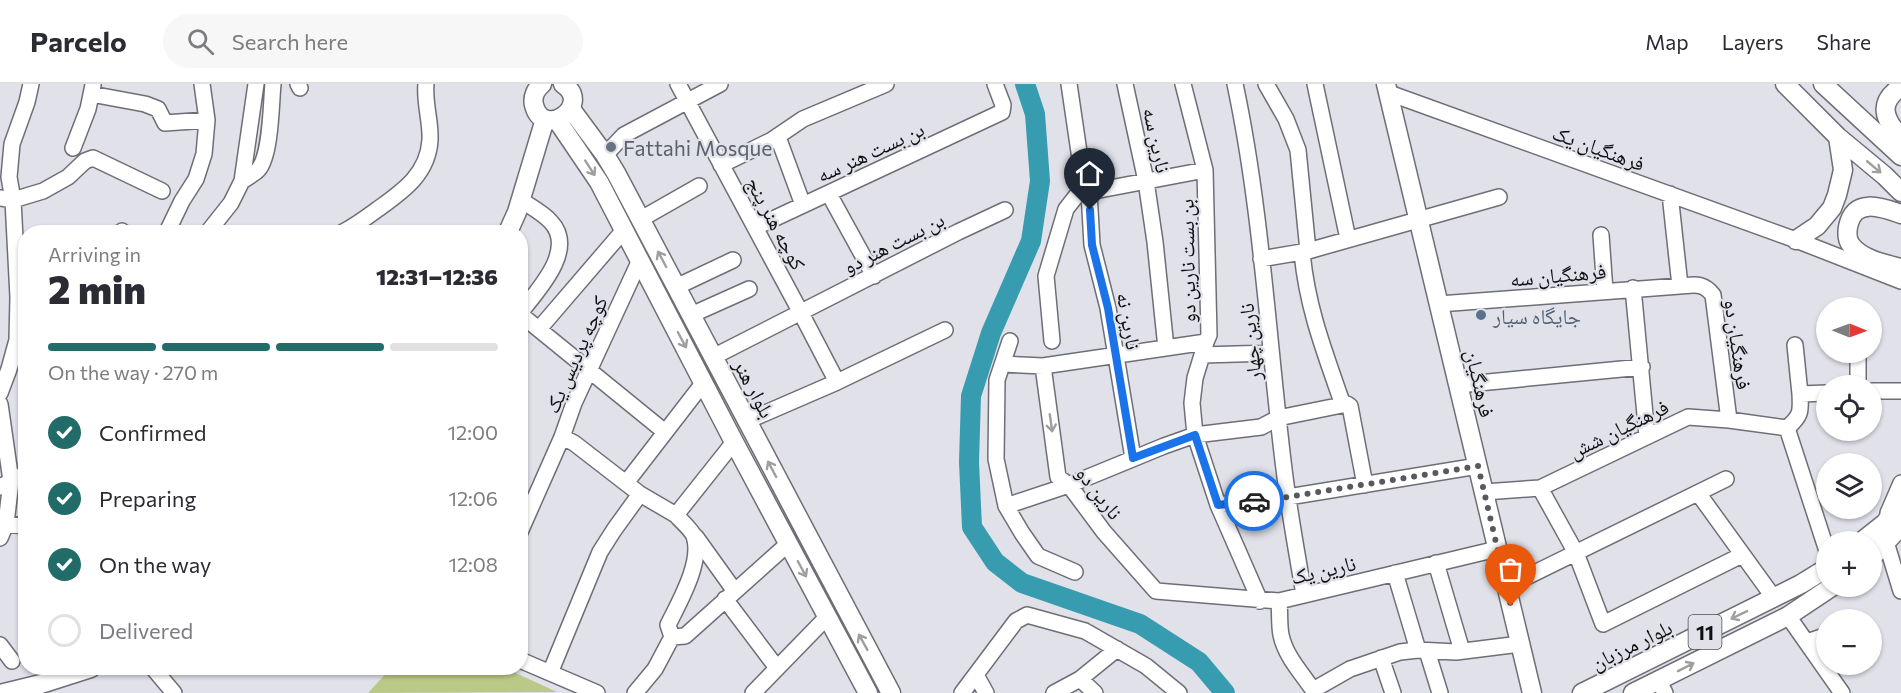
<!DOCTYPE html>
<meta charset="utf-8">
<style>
:root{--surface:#fff;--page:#f7f7f7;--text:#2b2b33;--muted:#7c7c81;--line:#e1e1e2;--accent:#216c68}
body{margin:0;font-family:Commissioner,"Noto Naskh Arabic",sans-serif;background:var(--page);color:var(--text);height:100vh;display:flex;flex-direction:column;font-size:22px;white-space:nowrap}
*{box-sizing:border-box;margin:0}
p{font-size:20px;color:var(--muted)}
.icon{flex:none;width:33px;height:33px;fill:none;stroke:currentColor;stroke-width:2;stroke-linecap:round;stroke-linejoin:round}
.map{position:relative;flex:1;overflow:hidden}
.drawer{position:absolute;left:18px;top:141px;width:510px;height:450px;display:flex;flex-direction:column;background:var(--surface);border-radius:24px;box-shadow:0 2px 4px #0004}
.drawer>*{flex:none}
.needle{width:39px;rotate:91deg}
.tools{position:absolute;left:1816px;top:213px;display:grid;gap:12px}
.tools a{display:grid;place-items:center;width:66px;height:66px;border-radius:50%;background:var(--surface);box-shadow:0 2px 4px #0004;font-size:30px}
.pin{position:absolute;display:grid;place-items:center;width:51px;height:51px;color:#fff;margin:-62px -26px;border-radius:50% 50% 50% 0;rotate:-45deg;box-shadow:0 0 6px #0007}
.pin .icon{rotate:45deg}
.courier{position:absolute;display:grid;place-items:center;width:60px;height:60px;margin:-30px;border:4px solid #1a73e8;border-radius:50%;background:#fff;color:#222;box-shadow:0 2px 8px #0007}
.headline em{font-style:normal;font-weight:800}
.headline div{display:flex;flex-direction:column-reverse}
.headline{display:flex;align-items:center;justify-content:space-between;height:102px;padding:0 30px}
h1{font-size:39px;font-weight:800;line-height:45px}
.bar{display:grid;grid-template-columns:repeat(4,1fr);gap:9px 6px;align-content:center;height:72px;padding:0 30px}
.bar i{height:8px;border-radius:4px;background:var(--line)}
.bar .active{background:var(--accent)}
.bar p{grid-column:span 4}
ol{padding:0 30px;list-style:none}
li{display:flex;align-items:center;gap:18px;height:66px}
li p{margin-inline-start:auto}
li .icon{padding:6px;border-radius:50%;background:var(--accent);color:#fff;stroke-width:4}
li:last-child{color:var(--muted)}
li i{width:33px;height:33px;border:3px solid var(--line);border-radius:50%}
header{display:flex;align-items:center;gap:36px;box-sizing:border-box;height:84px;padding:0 30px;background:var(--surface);border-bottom:2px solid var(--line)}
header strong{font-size:28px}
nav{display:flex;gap:33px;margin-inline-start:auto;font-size:21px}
.search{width:420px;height:54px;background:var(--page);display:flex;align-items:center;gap:15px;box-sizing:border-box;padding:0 21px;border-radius:33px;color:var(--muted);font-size:22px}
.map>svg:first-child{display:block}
.green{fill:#bbc987}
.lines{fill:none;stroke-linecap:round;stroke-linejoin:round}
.river{stroke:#389cb0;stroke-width:20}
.minor-casing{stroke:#6e6f76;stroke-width:18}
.major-casing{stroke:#6e6f76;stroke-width:21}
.minor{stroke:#fff;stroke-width:15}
.major{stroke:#fff;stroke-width:18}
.oneway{stroke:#9f9fa0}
.done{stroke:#59595d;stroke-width:6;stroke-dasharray:0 10.8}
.route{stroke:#1a73e8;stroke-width:8}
.worship-dot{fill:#6b7280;stroke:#e0e1e9;stroke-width:2}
.service-dot{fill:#5c6f8a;stroke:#e0e1e9;stroke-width:2}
.labels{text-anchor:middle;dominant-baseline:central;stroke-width:4.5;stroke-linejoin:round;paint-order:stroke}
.shield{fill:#e0e1e9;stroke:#4e4f52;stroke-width:1.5}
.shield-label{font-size:20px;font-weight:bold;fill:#101012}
.street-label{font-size:21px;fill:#101012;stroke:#e0e1e9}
.worship-label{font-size:21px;fill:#5b616d;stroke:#e0e1e9;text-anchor:start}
.service-label{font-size:21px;fill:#4e5e75;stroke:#e0e1e9;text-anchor:start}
</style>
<header>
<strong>Parcelo</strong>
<div class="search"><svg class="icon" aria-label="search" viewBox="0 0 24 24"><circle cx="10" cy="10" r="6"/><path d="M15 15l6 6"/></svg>Search here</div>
<nav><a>Map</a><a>Layers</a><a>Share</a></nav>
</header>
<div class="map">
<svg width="1901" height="609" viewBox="0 0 1901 609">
<rect width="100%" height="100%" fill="#e0e1e9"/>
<path class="green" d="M391 584H505L557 608 368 609Z"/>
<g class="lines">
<path class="river" d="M1025 0 1035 30 1040 97 1031 157 991 249 971 312 969 378 972 443 995 478 1022 499 1140 540 1199 578 1225 609"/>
<defs>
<path id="minor" d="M298 0 300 4
M678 0 801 229 837 298
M1069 0 1084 102 1089 108 1205 86
M1125 0 1146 97 1155 158 1166 264
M1235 0C1262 127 1268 257 1284 385 1289 427 1297 469 1304 511
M1266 0 1286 35 1298 66 1308 167
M1315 0 1348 155
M1389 9 1796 156 1901 197
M91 10 145 20 158 25 165 39 207 36
M778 53 803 121
M73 64 88 25 93 1
M605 71 624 51 720 0
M721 81 772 56 803 35 886 0
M242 97C248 93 254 90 258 86 271 72 271 20 273 0
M1089 108 1092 161 1108 224 1133 374
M829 110 874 192
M1670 110 1680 202C1695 201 1703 198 1713 211L1729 336
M0 114 13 116 43 107 68 93 85 77 93 74 162 107
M641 135 699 102
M756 143 1002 28 1003 21 995 0
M121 148 122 147
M167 148 182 117 196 95 204 70 207 36 202 0
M208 148 231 119 242 97 256 0
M343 148C355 142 367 133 378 125 403 107 428 90 430 56 431 37 424 19 426 0
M1601 151 1605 207
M1302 168C1307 224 1325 269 1343 321
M1261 175 1308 167 1499 113
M676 203 733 176
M1633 204 1647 352
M1439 220 1680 202
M520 229C537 207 577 166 551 138 543 129 531 123 521 116
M520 230 665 348
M691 231 749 205
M539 245 624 146
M1010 257 997 296 996 375 1006 422 1022 449 1038 472 1075 488
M1052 257 1046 192 1066 125 1084 102
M1206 258 1195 294 1192 319 1195 351 1218 421 1260 517
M1795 261 1800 310
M1858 268V302
M1202 271 1271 269
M713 273 958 148 1005 126
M1003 280 1043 282 1206 258 1209 251 1205 86 1183 0
M1043 282 1058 393 1069 401 1104 448 1156 507 1279 517 1497 465
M1458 301 1642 283
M1872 307H1901
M0 309 9 285 17 256 18 213 13 116 9 93 12 60 27 18 31 0
M0 320 11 397 6 440 0 454
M747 337 837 298 945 246
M1787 344C1801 332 1801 328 1800 310L1827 309
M562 353 574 359 640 410 676 431 734 358
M626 399 704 298
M0 403 26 389
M1540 404 1576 469 1603 540 1742 471
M1484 408 1540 404 1688 333 1729 336 1787 344 1827 467
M1698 409 1774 514
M1218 421 1288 413 1478 382
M1006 422 1069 401 1164 362 1195 351 1261 343 1278 334 1347 320 1350 322 1365 401
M1888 429 1901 399
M6 440 26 442
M520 448 562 353 574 319 640 176
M696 453 734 506
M1886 458 1901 507
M1436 479 1462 567
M1395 489 1418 566
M1506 503 1726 395
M725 515 777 584
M1279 517C1280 528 1279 541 1281 551 1286 574 1303 590 1315 609
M1788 532 1842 609
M672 553 685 552 789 459
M1807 558 1827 551
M0 561 12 577
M1427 567 1440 609
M1381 574 1393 609
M520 576 597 609
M153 584 174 609
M550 589 600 468 614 446 640 410
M976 591 986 609
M1080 595 1117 565
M1659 597 1665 609
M1313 606 1350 585 1400 568 1418 566 1456 568 1520 560
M635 609 655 585 672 553 668 541C679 518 703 478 694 452 691 445 681 437 676 431
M753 609 827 533
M962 609 1016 537 1027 531 1085 547 1146 582 1179 609
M1054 609 1080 595 1095 609"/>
<path id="major" d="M542 0C536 5 532 13 534 21 543 57 594 21 563 0
M1386 0 1532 609
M1785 0 1838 53 1885 92 1901 108
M1823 0 1901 72
M1901 3C1878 18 1883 35 1901 53
M571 25 605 71 616 89 891 609
M557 36 599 98 734 358 868 609
M1901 130C1881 123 1854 113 1848 143 1847 149 1847 156 1851 161 1861 175 1885 180 1901 184
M508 148 517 128 545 35
M1796 156 1817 142 1832 124 1837 111 1843 86 1838 53
M1861 458 1885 439 1901 418
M1872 473 1901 442
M4 609 41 600 91 584
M1582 609 1801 500 1827 484
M1633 609 1788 532 1833 502"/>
</defs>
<use href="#minor" class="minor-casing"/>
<use href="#major" class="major-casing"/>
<use href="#minor" class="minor"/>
<use href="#major" class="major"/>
</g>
<defs><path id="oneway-shaft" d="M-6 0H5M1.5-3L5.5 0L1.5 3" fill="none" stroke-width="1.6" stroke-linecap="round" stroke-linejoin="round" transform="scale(1.5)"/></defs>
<g class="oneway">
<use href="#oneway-shaft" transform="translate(1874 83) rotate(40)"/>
<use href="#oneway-shaft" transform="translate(590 84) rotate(57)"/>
<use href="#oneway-shaft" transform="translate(662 175) rotate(-118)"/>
<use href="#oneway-shaft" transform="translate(682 256) rotate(62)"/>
<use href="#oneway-shaft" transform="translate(1051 339) rotate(82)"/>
<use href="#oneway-shaft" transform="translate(772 385) rotate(-118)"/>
<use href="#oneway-shaft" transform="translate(802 485) rotate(62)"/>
<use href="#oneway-shaft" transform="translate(1739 531) rotate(154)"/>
<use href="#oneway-shaft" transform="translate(863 558) rotate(-119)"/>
<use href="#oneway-shaft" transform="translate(1686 583) rotate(-27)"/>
</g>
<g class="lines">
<path class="done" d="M1254 417 1288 413 1478 382 1511 522"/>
<path class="route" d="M1090 126 1092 161 1108 224 1133 374 1195 351 1218 421 1254 417"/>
</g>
<circle class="worship-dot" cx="611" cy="63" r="6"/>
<circle class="service-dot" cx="1481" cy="231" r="6"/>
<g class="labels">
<rect class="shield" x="1688.5" y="531" width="33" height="34" rx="4.5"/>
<g class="shield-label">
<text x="1705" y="548">11</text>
</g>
<g class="street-label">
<text transform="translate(1158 56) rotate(78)">نارین سه</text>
<text transform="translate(1599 63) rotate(20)">فرهنگیان یک</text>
<text transform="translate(870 67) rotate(-25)">بن بست هنر سه</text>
<text transform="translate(777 139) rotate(62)">کوچه هنر پنج</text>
<text transform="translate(893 158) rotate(-27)">بن بست هنر دو</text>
<text transform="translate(1186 177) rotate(-91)">بن بست نارین دو</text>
<text transform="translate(1558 190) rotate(-5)">فرهنگیان سه</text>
<text transform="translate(1130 237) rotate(80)">نارین نه</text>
<text transform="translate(1249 258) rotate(-96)">نارین چهار</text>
<text transform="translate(1739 260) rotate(82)">فرهنگیان دو</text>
<text transform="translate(575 270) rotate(-66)">کوچه پردیس یک</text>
<text transform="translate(1481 299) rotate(77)">فرهنگیان</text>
<text transform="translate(755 304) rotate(62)">بلوار هنر</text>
<text transform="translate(1618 344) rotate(-26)">فرهنگیان شش</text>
<text transform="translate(1100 408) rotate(52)">نارین دو</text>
<text transform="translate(1323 485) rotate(-13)">نارین یک</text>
<text transform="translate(1631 560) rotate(-26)">بلوار مرزبان</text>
</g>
<g class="worship-label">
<text x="623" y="63">Fattahi Mosque</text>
</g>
<g class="service-label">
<text x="1493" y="231">جایگاه سیار</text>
</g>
</g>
</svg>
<div class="tools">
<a><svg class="needle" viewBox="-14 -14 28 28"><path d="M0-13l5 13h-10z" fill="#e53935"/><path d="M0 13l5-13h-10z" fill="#7c7c81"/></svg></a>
<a><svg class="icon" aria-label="locate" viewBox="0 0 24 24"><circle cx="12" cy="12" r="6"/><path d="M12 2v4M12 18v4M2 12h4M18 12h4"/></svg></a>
<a><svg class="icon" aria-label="layers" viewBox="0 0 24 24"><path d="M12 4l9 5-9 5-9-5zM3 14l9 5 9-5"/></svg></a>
<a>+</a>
<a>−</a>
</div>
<div class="pin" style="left:1511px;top:522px;background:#ea580c"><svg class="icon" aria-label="bag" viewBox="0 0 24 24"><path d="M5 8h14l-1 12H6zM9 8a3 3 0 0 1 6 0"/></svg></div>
<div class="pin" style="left:1090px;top:126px;background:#1f2937"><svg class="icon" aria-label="home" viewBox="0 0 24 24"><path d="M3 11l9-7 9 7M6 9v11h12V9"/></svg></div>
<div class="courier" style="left:1254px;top:417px"><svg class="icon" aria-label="car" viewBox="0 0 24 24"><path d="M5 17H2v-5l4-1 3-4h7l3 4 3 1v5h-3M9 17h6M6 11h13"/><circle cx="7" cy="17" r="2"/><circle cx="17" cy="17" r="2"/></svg></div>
<section class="drawer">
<div class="headline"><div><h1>2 min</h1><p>Arriving in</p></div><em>12:31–12:36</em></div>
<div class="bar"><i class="active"></i><i class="active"></i><i class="active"></i><i></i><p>On the way · 270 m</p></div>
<ol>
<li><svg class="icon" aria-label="check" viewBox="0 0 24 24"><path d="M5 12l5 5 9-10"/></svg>Confirmed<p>12:00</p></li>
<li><svg class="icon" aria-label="check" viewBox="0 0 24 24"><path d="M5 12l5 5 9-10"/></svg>Preparing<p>12:06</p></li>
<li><svg class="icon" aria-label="check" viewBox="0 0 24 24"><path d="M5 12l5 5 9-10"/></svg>On the way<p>12:08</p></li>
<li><i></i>Delivered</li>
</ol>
</section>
</div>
